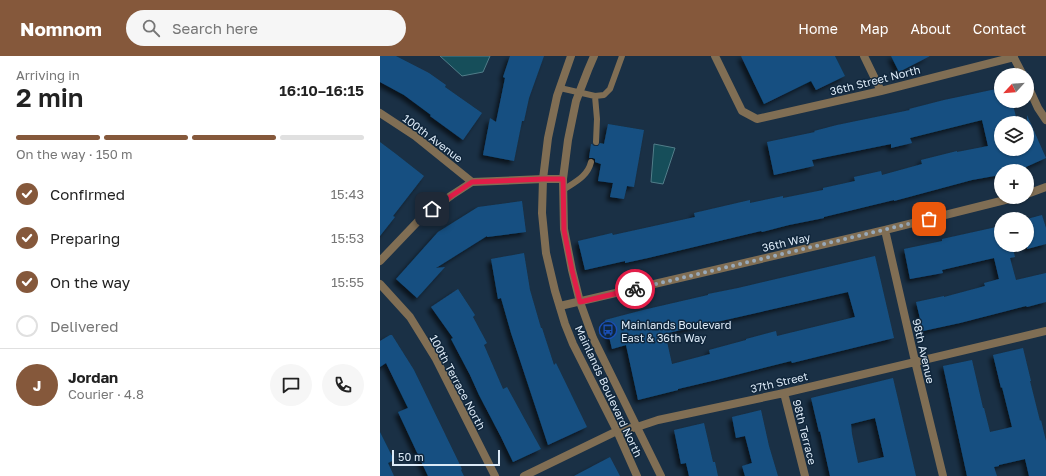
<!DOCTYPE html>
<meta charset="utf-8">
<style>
:root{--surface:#fff;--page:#f6f6f6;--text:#222;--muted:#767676;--line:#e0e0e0;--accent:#85583b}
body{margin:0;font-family:"Golos Text",sans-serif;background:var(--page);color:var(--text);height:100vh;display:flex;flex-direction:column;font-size:15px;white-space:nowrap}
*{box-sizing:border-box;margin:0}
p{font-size:13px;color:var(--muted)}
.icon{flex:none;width:22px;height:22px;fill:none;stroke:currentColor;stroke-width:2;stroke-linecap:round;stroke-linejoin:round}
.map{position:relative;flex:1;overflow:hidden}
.panel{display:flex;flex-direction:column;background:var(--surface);width:380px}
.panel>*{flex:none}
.needle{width:26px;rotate:244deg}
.fabs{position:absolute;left:614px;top:12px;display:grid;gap:8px}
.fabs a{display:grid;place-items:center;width:40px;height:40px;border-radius:50%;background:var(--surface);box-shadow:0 1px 3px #0004;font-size:20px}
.scale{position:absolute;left:12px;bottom:10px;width:108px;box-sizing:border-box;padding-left:4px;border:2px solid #dceaf7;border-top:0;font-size:11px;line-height:14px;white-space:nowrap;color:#dceaf7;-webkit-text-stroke:3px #10263b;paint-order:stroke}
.pin{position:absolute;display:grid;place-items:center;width:34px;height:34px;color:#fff;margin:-17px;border-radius:8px;box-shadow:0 2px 6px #0006}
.courier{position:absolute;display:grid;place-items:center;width:40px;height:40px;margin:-20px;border:3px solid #e11d48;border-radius:50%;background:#fff;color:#222;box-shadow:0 1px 5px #0007}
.overview em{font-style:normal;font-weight:600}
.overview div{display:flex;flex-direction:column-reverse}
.overview{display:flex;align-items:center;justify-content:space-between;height:68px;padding:0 16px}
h1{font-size:26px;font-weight:600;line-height:30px}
.bar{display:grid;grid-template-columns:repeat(4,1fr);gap:6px 4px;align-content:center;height:48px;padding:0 16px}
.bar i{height:5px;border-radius:3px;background:var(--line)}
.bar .on{background:var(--accent)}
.bar p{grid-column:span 4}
.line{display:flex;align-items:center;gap:10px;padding:0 16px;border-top:1px solid var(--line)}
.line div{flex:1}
.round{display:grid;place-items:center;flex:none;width:42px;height:42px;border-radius:21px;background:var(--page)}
ol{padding:0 16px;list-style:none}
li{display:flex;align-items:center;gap:12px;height:44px}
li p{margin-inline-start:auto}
li .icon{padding:4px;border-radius:50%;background:var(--accent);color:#fff;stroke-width:4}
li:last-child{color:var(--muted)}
li i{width:22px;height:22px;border:2px solid var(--line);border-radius:50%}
header{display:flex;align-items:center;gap:24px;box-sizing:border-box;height:56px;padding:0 20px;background:var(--accent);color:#fff}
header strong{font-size:19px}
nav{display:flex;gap:22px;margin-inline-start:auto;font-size:14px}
.search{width:280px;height:36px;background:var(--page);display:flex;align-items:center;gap:10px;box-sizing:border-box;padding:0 14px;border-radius:22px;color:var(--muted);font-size:15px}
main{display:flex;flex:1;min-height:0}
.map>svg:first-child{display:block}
.water{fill:#164e5a;stroke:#517d89}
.building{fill:#165081;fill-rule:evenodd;filter:url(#shadow)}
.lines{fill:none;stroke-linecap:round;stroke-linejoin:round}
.service{stroke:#806e54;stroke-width:6}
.minor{stroke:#806e54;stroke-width:8}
.tertiary{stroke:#806e54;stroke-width:8}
.done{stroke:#98a9b9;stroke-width:4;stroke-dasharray:0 7.2}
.route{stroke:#e11d48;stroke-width:5}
.labels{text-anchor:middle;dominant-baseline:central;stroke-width:3;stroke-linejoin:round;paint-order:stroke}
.street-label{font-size:11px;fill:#dceaf7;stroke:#10263b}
.poi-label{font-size:11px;fill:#dceaf7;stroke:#10263b;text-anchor:start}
</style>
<header>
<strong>Nomnom</strong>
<div class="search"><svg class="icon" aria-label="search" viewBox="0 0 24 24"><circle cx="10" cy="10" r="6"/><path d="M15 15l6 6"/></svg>Search here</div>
<nav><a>Home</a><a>Map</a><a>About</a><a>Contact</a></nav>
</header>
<main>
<section class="panel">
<div class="overview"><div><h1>2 min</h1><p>Arriving in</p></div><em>16:10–16:15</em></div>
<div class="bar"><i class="on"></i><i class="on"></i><i class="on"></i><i></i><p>On the way · 150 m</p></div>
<ol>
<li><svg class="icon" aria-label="check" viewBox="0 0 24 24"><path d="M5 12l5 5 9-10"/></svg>Confirmed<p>15:43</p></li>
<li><svg class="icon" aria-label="check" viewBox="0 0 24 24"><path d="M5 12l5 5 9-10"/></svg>Preparing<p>15:53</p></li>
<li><svg class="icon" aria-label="check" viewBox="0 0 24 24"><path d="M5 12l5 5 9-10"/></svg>On the way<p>15:55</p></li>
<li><i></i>Delivered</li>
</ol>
<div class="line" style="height:72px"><b class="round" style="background:var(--accent);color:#fff">J</b><div><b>Jordan</b><p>Courier · 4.8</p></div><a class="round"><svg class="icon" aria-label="chat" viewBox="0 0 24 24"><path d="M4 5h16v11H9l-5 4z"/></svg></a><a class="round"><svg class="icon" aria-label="phone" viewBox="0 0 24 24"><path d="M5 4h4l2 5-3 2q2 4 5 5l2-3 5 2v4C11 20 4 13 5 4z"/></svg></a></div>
</section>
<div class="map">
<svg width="666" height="420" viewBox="0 0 666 420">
<defs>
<filter id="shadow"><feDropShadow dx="-3.5" dy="3.5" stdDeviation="2" flood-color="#0009"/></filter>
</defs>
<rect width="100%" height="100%" fill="#1a3045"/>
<path class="water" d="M60 0H110L103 16 82 20Z
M274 88 295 92 283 128 271 126Z"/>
<path class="building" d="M0 0H16L49 17 66 29 65 31 102 57 83 84 50 60 51 59 24 39 0 26Z
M130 0H164L149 42 144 65H142L134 105 103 99 110 62 116 66 125 22 123 21Z
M361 0H455L465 20 436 34 431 25 384 48Z
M511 0H550L519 16Z
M621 32V45H632L636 61 621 64V93H647V59L666 102 637 115H619L620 119 592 124 514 145V144L444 161V162L409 169 382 176 381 175 268 202 245 207V205L205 214 198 185 232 177 233 179 315 161 314 157 370 144V147L403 140V142L443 134V132L475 125 474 121 501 115 502 119 542 108 541 104 577 95V96L608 90 602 64 530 82 532 87 511 92V88L432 104 434 110 394 119 387 86 435 76 434 75 457 69 530 54 529 53 564 44Z
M228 68 264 74 254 131 247 130 244 143 230 141 233 127 218 125 221 108 215 106V103L213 102H209L211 88H212L214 90H218L220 87 224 88Z
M0 86 16 98 44 120 13 160 15 161 0 180Z
M142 145 146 176 107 181V180L56 212 65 211 37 242 16 223 58 176 98 151Z
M662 159 666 172V188L647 193V163Z
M621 170V189H632L635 201 630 202 636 224 666 217V246L647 251 646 250 580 267 543 275 536 246 564 240V241L605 230 604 227 619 223 614 202 562 214 563 217 530 223 524 193 562 185V183Z
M144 197 150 234 161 272H162L174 309 176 307 207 371 168 389 131 277 121 242 118 243 111 203Z
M495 200 514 282 412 307 411 305 336 324 298 333V334L258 344 246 289 232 293 225 264 263 254 328 239V238L358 232ZM468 236 475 261 397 280 396 275 366 283V284L329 294 330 298 292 308 286 281H288V277Z
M78 233 95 259 93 261 107 287 104 289 123 333 127 331 161 393 133 406 121 381 99 339 90 319 71 283 73 282 51 251Z
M10 279H12L34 314 82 413 81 414 84 420H48L18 356 28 352 6 307 0 311V285Z
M643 292 651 325H650L660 365 661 364 666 385V420H649L645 403 619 409V410L614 411 617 420H587L563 310 592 304 603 352H604L610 376 632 371 622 331 621 332 613 299Z
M513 322 536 420H450L440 375 439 376 431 342ZM495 362 504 401 478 407 472 378 471 368Z
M381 354 389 390 398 420H365L362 410 372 407 365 380 356 382 352 361Z
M324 367 333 406H335L338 420H309L306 407 301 408 294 374Z
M0 376 14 404 8 407 14 420H0Z
M230 401 240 420H194Z"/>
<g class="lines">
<path class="service" d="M180 32 215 40 224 39 230 33 242 0
M215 40 217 63 216 86
M183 134C195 126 208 120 211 106"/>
<path class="minor" d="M335 0 362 55 377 63 501 35 634 1
M484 0 501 35
M633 0 643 19
M647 28 658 52 666 64
M0 57 35 80 92 126
M647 138 666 131
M505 174 535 305 563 420
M0 205 43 160 72 139 92 126 163 123H183
M0 228 30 261 56 303 115 420
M180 250 505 174 637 141
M404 337 425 420
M144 420 237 375 257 371 278 364 404 337 666 275"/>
<path class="tertiary" d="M191 0 177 40 168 82 163 123 162 157 166 197 175 235 185 268 193 288 237 375 257 420
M214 0 208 14 196 45 188 84 183 123 184 173 192 214 200 246 213 282 281 420"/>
</g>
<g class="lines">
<path class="done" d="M255 233 549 163"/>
<path class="route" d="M52 153 92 126 163 123H183L184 174 192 214 200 246 255 233"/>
</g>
<defs>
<symbol id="bus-ring" viewBox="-11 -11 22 22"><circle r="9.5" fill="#10263b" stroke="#1a4fb4" stroke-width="1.5"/><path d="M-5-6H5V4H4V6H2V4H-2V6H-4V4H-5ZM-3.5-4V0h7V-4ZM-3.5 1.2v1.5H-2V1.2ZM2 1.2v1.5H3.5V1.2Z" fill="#1a4fb4"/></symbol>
</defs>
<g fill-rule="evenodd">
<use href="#bus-ring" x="218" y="264" width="20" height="20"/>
</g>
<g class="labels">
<g class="street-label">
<text transform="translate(495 24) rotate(-14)">36th Street North</text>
<text transform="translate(53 82) rotate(37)">100th Avenue</text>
<text transform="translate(406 186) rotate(-13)">36th Way</text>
<text transform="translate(544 295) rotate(77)">98th Avenue</text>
<text transform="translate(78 326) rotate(62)">100th Terrace North</text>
<text transform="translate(399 326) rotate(-13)">37th Street</text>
<text transform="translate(229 335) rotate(65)">Mainlands Boulevard North</text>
<text transform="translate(425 376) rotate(76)">98th Terrace</text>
</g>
<g class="poi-label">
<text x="241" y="268">Mainlands Boulevard<tspan x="241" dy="13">East &amp; 36th Way</tspan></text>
</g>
</g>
</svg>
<div class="fabs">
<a><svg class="needle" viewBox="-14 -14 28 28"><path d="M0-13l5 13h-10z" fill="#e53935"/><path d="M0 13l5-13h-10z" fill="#767676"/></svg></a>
<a><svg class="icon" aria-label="layers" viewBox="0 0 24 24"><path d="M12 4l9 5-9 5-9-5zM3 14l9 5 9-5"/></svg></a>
<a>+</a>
<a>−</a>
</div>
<div class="scale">50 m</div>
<div class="pin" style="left:549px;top:163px;background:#ea580c"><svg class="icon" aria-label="bag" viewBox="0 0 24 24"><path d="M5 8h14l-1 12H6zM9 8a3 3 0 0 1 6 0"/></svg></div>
<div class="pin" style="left:52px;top:153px;background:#1f2937"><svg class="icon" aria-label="home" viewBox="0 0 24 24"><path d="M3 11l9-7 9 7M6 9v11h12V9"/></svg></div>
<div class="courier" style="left:255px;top:233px"><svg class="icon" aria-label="bike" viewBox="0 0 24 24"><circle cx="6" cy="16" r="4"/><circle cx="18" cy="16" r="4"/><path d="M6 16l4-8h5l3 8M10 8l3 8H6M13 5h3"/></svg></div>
</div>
</main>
